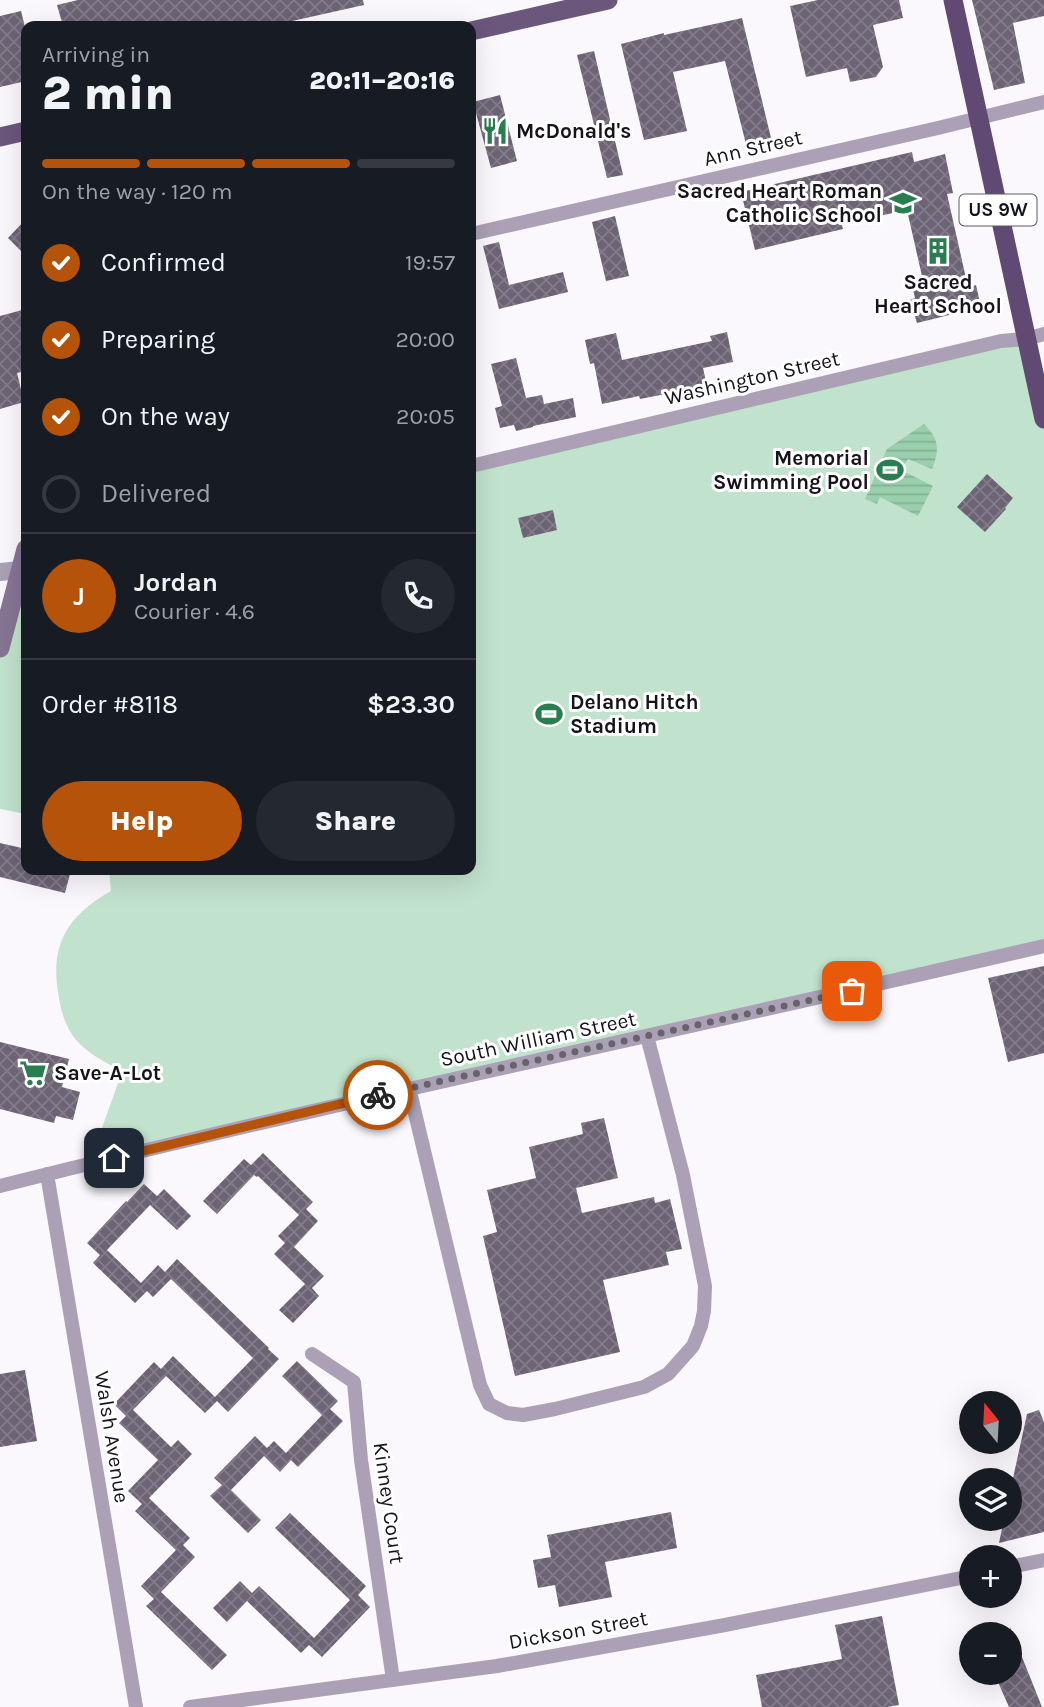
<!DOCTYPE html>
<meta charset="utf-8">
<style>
:root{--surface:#171b24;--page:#242831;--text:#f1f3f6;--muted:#9ea1a6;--line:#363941;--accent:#b45309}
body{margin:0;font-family:Karla,sans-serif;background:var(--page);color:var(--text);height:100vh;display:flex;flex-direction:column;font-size:26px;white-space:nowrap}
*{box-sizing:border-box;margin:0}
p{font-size:23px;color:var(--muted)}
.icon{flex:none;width:38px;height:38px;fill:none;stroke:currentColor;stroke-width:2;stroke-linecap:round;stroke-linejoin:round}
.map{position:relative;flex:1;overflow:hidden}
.sheet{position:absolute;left:21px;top:21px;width:455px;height:854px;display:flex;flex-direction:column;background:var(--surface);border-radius:14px;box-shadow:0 7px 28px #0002}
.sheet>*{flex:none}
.needle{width:46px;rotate:342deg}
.fabs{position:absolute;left:959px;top:1391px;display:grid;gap:14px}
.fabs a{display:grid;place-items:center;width:63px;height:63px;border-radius:50%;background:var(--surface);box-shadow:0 7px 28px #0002;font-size:35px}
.pin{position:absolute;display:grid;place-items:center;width:60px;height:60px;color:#fff;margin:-30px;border-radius:14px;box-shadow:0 4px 10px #0006}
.courier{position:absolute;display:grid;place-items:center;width:70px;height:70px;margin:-35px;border:5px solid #b45309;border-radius:50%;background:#fff;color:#222;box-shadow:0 2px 9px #0007}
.headline em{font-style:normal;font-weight:800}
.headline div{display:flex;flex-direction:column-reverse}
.headline{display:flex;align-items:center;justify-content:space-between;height:119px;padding:0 21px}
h1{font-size:46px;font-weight:800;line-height:52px}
.bar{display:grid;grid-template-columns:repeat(4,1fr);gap:10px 7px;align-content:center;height:84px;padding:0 21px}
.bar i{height:9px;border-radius:5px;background:var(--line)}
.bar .on{background:var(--accent)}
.bar p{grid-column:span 4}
.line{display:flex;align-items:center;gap:18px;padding:0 21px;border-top:2px solid var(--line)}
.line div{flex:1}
.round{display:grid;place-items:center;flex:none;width:74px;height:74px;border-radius:37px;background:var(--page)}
ol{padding:0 21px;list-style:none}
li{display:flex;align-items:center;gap:21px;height:77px}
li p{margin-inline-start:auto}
li .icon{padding:7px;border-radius:50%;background:var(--accent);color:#fff;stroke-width:4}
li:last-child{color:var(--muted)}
li i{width:38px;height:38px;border:4px solid var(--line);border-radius:50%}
.primary-button{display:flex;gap:14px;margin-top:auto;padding:14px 21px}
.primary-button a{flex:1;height:80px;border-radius:42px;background:var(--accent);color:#fff;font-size:28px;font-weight:800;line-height:80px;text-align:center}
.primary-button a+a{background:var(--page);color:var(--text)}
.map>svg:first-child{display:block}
.green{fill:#c1e2cc}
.water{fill:url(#water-rules)}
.building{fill:url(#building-cross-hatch)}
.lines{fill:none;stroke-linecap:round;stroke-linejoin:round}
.minor{stroke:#aba0b5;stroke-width:14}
.tertiary{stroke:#aba0b5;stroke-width:18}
.secondary{stroke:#867594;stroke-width:19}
.primary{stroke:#6b567c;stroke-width:19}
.trunk{stroke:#604972;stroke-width:19}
.done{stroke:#66636a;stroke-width:7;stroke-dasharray:0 12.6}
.route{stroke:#b45309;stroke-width:9}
.labels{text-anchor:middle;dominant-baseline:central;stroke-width:6;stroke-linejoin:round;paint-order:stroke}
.shield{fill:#fff;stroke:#5d5a5f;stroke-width:2}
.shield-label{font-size:19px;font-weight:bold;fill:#17131b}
.poi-label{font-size:21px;font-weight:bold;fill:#17131b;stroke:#fff;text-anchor:start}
.street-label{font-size:21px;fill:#17131b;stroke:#fff}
</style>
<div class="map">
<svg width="1044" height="1707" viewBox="0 0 1044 1707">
<defs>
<pattern id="water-rules" width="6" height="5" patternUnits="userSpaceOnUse" patternTransform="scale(1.75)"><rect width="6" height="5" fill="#99cfac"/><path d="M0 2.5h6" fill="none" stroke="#83b193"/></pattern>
<pattern id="building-cross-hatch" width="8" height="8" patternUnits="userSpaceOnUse" patternTransform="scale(1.75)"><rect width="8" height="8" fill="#6c6375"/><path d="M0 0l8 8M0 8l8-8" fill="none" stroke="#837c8a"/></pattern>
</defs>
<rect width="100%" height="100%" fill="#faf8fc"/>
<path class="green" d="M1026 339 1044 415V944L89 1164 122 1072C104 1061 82 1051 71 1033 63 1020 60 1006 58 992 50 943 69 915 111 891L109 870H471V466Z
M26 569V814L0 809V648Z"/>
<path class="water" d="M924 424C939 439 940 449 932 469L908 459 901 470 933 486 918 516 880 497 877 504 865 499 887 449Z"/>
<path class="building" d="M78 0H363L364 5 270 26H63L57 5Z
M818 0H899L903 18 873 25 883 67 876 77 850 82 847 68 806 77 790 6Z
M972 0H1044V16L1013 23 1025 83 994 90Z
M21 11 26 31V81L0 87V16Z
M742 18 772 142 747 148 725 61 673 72 687 131 644 140 621 44 664 33V35Z
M594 51 623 175 607 178 577 55Z
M500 95 517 161 491 168 473 102Z
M912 152 914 162 945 154 953 193 947 194 968 287 976 285 981 307 917 323 910 300 915 298 913 289 924 285 907 210 874 217 873 210 840 217 843 229 755 250 741 192Z
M615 216 629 276 606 281 592 222Z
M26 219V256L8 238Z
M499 242 509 285 563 272 568 292 499 309 483 246Z
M26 309V371L17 373 24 402 0 409V316Z
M727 332 733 362 703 368 707 386 640 399 639 396 602 404 594 363 590 364 585 340 616 333 622 360 712 341 710 336Z
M516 358 526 398 542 395 544 404 573 398 576 417 533 426V427L516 431 514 425 500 428 495 408 502 406 491 364Z
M987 474 1013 498 1005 508 1006 509 985 532 957 507Z
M553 510 557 530 523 538 518 518Z
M0 843 26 849V870H60L59 872 70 874 65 893 0 877Z
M1044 966V1053L1008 1062 988 978Z
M0 1042 69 1059 62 1087 80 1092 73 1120 56 1116 54 1123 0 1109Z
M604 1118 618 1178 576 1188 582 1213 654 1197 655 1203 670 1199 682 1249 666 1252 669 1265 603 1280 620 1352 515 1376 483 1236 497 1232 487 1190 536 1178 529 1147 583 1134 581 1123Z
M263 1153 313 1202 306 1209 318 1221 294 1247 324 1276 312 1288 319 1296 293 1323 279 1310 305 1284 274 1254 285 1243 278 1236 299 1215 258 1176 257 1177 254 1175 217 1214 203 1201 244 1159 251 1165Z
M144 1184 157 1196 164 1189 191 1216 177 1230 150 1205 107 1250 141 1283 158 1265 165 1272 177 1259 269 1348 268 1349 279 1359 228 1412 217 1401 205 1413 166 1376 133 1410 171 1447 178 1440 192 1454 149 1498 190 1538 183 1545 195 1557 161 1592 227 1655 212 1670 146 1606 154 1599 141 1586 176 1550 135 1511 142 1504 128 1491 158 1460 119 1423 126 1416 114 1404 154 1362 161 1369 173 1356 215 1397 253 1358 171 1279 153 1297 147 1291 135 1303 93 1263 100 1255 87 1243 126 1201 127 1202Z
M297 1361 338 1401 330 1409 343 1421 298 1467 291 1460 280 1472 264 1456 231 1490 261 1520 248 1533 210 1496 222 1485 214 1478 255 1436 267 1448 274 1441 286 1453 322 1415 282 1376Z
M25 1370 37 1441 0 1447V1374Z
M1039 1410 1044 1422V1532L999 1543 1004 1519H1010V1492L1027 1414Z
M671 1512 677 1548 605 1562 612 1597 559 1607 555 1585 538 1588 533 1560 551 1557 547 1535Z
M290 1513 366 1586 358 1595 370 1607 322 1657 309 1645 301 1653 247 1601 227 1622 213 1608 240 1581 252 1593 259 1586 314 1638 350 1600 275 1528Z
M882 1616 899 1705 887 1707H762L756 1675 842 1659 835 1625Z
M1010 1627 1042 1707H1009L994 1673H1010Z"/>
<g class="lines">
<path class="minor" d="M471 234 938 128 1044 102
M471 466 1001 341 1026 339 1044 334
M409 1088 480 1385 489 1404 507 1413 523 1415 555 1409 644 1387 668 1374 693 1346 701 1326 704 1311 705 1286 683 1175 647 1036
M47 1174 136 1707
M0 1186C346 1099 696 1027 1044 946
M312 1354 354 1382 361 1460 393 1680
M1010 1567 1044 1560
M190 1707 497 1666 725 1625 971 1576"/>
<path class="tertiary" d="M0 572 20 570"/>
<path class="secondary" d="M0 648 26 549"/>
<path class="primary" d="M471 31 608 0
M0 137 26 131"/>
<path class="trunk" d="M953 0 1044 419"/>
</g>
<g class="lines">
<path class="done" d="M378 1095 852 991"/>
<path class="route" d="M114 1158 378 1095"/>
</g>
<defs>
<symbol id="restaurant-bare" viewBox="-9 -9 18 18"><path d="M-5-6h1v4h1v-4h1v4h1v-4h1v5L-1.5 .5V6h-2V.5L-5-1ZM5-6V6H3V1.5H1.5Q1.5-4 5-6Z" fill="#297e50" stroke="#fff" stroke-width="2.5" paint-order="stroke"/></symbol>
<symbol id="school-bare" viewBox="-9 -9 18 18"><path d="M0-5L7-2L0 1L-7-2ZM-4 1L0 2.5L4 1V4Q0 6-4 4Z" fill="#297e50" stroke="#fff" stroke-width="2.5" paint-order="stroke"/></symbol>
<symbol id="building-bare" viewBox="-9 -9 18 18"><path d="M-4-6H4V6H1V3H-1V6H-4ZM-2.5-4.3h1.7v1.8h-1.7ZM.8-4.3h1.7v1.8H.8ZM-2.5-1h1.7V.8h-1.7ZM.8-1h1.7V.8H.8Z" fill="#297e50" stroke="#fff" stroke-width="2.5" paint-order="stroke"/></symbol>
<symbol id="stadium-bare" viewBox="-9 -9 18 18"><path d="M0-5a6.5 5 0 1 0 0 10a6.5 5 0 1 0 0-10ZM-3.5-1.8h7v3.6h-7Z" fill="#297e50" stroke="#fff" stroke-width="2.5" paint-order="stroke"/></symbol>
<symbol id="supermarket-bare" viewBox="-9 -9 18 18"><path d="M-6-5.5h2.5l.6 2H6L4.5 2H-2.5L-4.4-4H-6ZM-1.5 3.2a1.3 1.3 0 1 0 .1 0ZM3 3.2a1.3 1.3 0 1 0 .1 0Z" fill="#297e50" stroke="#fff" stroke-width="2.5" paint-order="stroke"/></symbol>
</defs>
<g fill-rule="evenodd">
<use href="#restaurant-bare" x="476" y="112" width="38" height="38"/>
<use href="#school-bare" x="884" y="184" width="38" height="38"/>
<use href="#building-bare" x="919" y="232" width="38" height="38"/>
<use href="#stadium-bare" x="871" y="451" width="38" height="38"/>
<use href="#stadium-bare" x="530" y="695" width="38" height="38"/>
<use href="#supermarket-bare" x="14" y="1054" width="38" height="38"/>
</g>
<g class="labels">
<rect class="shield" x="959.5" y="194.5" width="77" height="31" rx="5"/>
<g class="shield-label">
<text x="998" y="210">US 9W</text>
</g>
<g class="poi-label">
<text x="516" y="131">McDonald's</text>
<text x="882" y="191" text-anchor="end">Sacred Heart Roman<tspan x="882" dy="24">Catholic School</tspan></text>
<text x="938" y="282" text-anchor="middle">Sacred<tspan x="938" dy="24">Heart School</tspan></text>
<text x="869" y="458" text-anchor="end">Memorial<tspan x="869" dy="24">Swimming Pool</tspan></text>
<text x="570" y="702">Delano Hitch<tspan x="570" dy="24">Stadium</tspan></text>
<text x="54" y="1073">Save-A-Lot</text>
</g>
<g class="street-label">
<text transform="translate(753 148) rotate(-13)">Ann Street</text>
<text transform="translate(752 378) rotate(-13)">Washington Street</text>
<text transform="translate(538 1039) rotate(-12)">South William Street</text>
<text transform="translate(112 1437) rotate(81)">Walsh Avenue</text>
<text transform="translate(389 1503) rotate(82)">Kinney Court</text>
<text transform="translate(578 1630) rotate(-10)">Dickson Street</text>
</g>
</g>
</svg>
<div class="fabs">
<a><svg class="needle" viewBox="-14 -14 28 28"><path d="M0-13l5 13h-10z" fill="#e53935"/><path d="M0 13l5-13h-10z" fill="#9ea1a6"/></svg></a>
<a><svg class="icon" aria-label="layers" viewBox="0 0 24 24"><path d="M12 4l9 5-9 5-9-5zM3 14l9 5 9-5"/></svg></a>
<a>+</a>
<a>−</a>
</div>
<div class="pin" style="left:852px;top:991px;background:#ea580c"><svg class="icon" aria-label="bag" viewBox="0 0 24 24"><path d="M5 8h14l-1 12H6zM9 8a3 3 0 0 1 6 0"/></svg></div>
<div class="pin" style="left:114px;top:1158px;background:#1f2937"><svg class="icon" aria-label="home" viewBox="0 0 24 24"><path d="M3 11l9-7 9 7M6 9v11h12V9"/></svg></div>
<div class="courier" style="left:378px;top:1095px"><svg class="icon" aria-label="bike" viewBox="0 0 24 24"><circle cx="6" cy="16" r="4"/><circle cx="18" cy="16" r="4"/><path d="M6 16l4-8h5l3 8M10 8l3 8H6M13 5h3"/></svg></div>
<section class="sheet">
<div class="headline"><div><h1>2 min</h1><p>Arriving in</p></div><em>20:11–20:16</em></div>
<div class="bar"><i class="on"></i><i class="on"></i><i class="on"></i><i></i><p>On the way · 120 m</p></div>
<ol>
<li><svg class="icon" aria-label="check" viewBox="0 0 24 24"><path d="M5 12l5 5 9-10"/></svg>Confirmed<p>19:57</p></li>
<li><svg class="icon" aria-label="check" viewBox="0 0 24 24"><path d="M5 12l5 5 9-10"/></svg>Preparing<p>20:00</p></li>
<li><svg class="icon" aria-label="check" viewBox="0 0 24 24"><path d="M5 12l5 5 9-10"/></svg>On the way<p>20:05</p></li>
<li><i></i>Delivered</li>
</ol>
<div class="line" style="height:126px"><b class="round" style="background:var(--accent);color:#fff">J</b><div><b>Jordan</b><p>Courier · 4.6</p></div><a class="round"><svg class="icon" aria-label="phone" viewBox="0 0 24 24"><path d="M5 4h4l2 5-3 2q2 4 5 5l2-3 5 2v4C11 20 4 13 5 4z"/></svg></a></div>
<div class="line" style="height:91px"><div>Order #8118</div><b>$23.30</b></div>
<div class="primary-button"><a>Help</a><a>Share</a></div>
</section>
</div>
